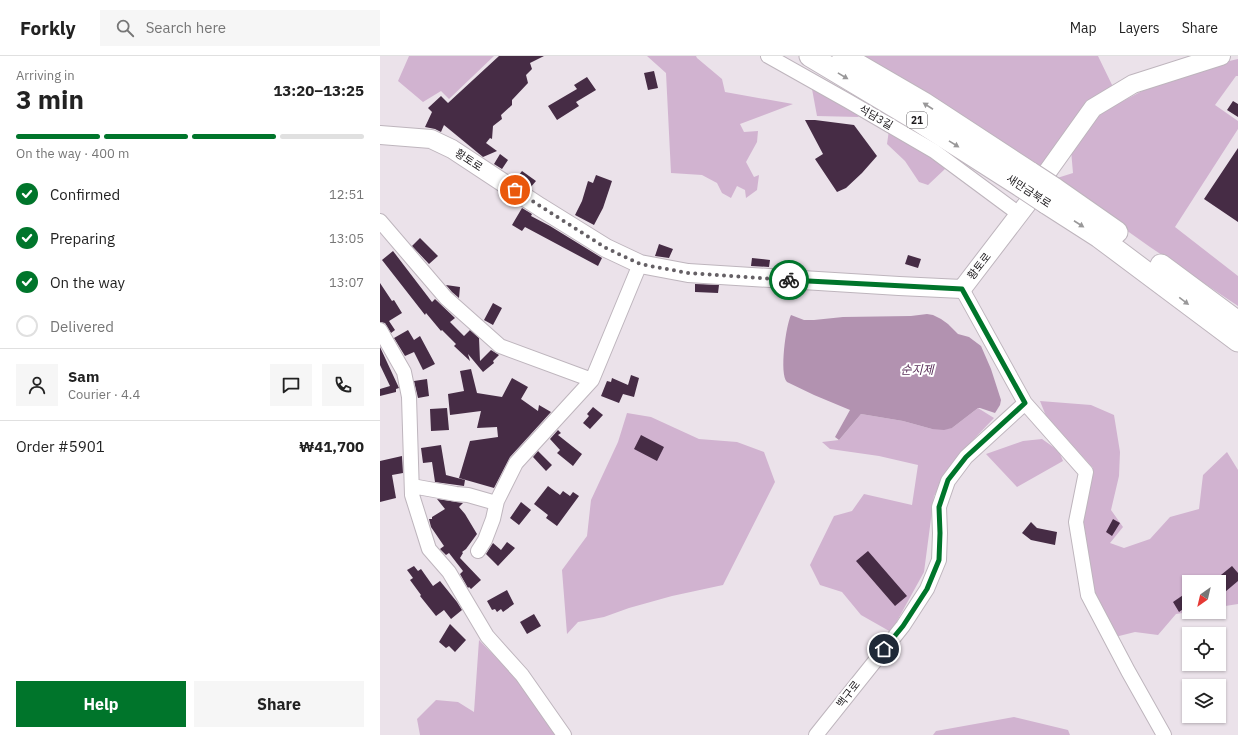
<!DOCTYPE html>
<meta charset="utf-8">
<style>
:root{--surface:#fff;--page:#f6f6f6;--text:#222;--muted:#767676;--line:#e0e0e0;--accent:#00752b}
body{margin:0;font-family:"IBM Plex Sans","Noto Sans KR",sans-serif;background:var(--page);color:var(--text);height:100vh;display:flex;flex-direction:column;font-size:15px;white-space:nowrap}
*{box-sizing:border-box;margin:0}
p{font-size:13px;color:var(--muted)}
.icon{flex:none;width:22px;height:22px;fill:none;stroke:currentColor;stroke-width:2;stroke-linecap:round;stroke-linejoin:round}
.map{position:relative;flex:1;overflow:hidden}
.sheet{display:flex;flex-direction:column;background:var(--surface);width:380px}
.sheet>*{flex:none}
.needle{width:26px;rotate:214deg}
.fabs{position:absolute;left:802px;top:519px;display:grid;gap:8px}
.fabs a{display:grid;place-items:center;width:44px;height:44px;border-radius:0px;background:var(--surface);box-shadow:0 1px 3px #0004;font-size:20px}
.pin{position:absolute;display:grid;place-items:center;width:34px;height:34px;color:#fff;margin:-17px;border:2px solid #fff;border-radius:50%;box-shadow:0 1px 4px #0007}
.courier{position:absolute;display:grid;place-items:center;width:40px;height:40px;margin:-20px;border:3px solid #00752b;border-radius:50%;background:#fff;color:#222;box-shadow:0 1px 5px #0007}
.summary em{font-style:normal;font-weight:800}
.summary div{display:flex;flex-direction:column-reverse}
.summary{display:flex;align-items:center;justify-content:space-between;height:68px;padding:0 16px}
h1{font-size:26px;font-weight:800;line-height:30px}
.bar{display:grid;grid-template-columns:repeat(4,1fr);gap:6px 4px;align-content:center;height:48px;padding:0 16px}
.bar i{height:5px;border-radius:3px;background:var(--line)}
.bar .active{background:var(--accent)}
.bar p{grid-column:span 4}
.line{display:flex;align-items:center;gap:10px;padding:0 16px;border-top:1px solid var(--line)}
.line div{flex:1}
.round{display:grid;place-items:center;flex:none;width:42px;height:42px;border-radius:0px;background:var(--page)}
ol{padding:0 16px;list-style:none}
li{display:flex;align-items:center;gap:12px;height:44px}
li p{margin-inline-start:auto}
li .icon{padding:4px;border-radius:50%;background:var(--accent);color:#fff;stroke-width:4}
li:last-child{color:var(--muted)}
li i{width:22px;height:22px;border:2px solid var(--line);border-radius:50%}
.action{display:flex;gap:8px;margin-top:auto;padding:8px 16px}
.action a{flex:1;height:46px;border-radius:0px;background:var(--accent);color:#fff;font-size:16px;font-weight:800;line-height:46px;text-align:center}
.action a+a{background:var(--page);color:var(--text)}
header{display:flex;align-items:center;gap:24px;box-sizing:border-box;height:56px;padding:0 20px;background:var(--surface);border-bottom:1px solid var(--line)}
header strong{font-size:19px}
nav{display:flex;gap:22px;margin-inline-start:auto;font-size:14px}
.search{width:280px;height:36px;background:var(--page);display:flex;align-items:center;gap:10px;box-sizing:border-box;padding:0 14px;border-radius:0px;color:var(--muted);font-size:15px}
main{display:flex;flex:1;min-height:0}
.map>svg:first-child{display:block}
.green{fill:#d1b3d0}
.water{fill:#b292b0}
.building{fill:#462c45}
.lines{fill:none;stroke-linecap:round;stroke-linejoin:round}
.minor-casing{stroke:#beb5bd;stroke-width:16}
.major-casing{stroke:#beb5bd;stroke-width:20}
.highway-casing{stroke:#beb5bd;stroke-width:23}
.minor{stroke:#fff;stroke-width:14}
.major{stroke:#fff;stroke-width:18}
.highway{stroke:#fff;stroke-width:21}
.highway-bridge-casing{stroke:#beb5bd;stroke-width:23;stroke-linecap:butt}
.highway-bridge{stroke:#fff;stroke-width:21}
.oneway{fill:#999899}
.done{stroke:#656065;stroke-width:4;stroke-dasharray:0 7.2}
.route{stroke:#00752b;stroke-width:5}
.labels{text-anchor:middle;dominant-baseline:central;stroke-width:4;stroke-linejoin:round;paint-order:stroke}
.shield{fill:#fff;stroke:#615f61;stroke-width:1}
.shield-label{font-size:10px;font-weight:bold;fill:#1d1a1d}
.street-label{font-size:11px;fill:#1d1a1d;stroke:#fff}
.water-label{font-size:12px;font-style:italic;fill:#5c325b;stroke:#fff}
</style>
<header>
<strong>Forkly</strong>
<div class="search"><svg class="icon" aria-label="search" viewBox="0 0 24 24"><circle cx="10" cy="10" r="6"/><path d="M15 15l6 6"/></svg>Search here</div>
<nav><a>Map</a><a>Layers</a><a>Share</a></nav>
</header>
<main>
<section class="sheet">
<div class="summary"><div><h1>3 min</h1><p>Arriving in</p></div><em>13:20–13:25</em></div>
<div class="bar"><i class="active"></i><i class="active"></i><i class="active"></i><i></i><p>On the way · 400 m</p></div>
<ol>
<li><svg class="icon" aria-label="check" viewBox="0 0 24 24"><path d="M5 12l5 5 9-10"/></svg>Confirmed<p>12:51</p></li>
<li><svg class="icon" aria-label="check" viewBox="0 0 24 24"><path d="M5 12l5 5 9-10"/></svg>Preparing<p>13:05</p></li>
<li><svg class="icon" aria-label="check" viewBox="0 0 24 24"><path d="M5 12l5 5 9-10"/></svg>On the way<p>13:07</p></li>
<li><i></i>Delivered</li>
</ol>
<div class="line" style="height:72px"><a class="round"><svg class="icon" aria-label="person" viewBox="0 0 24 24"><circle cx="12" cy="8" r="4"/><path d="M4 21q1-7 8-7t8 7"/></svg></a><div><b>Sam</b><p>Courier · 4.4</p></div><a class="round"><svg class="icon" aria-label="chat" viewBox="0 0 24 24"><path d="M4 5h16v11H9l-5 4z"/></svg></a><a class="round"><svg class="icon" aria-label="phone" viewBox="0 0 24 24"><path d="M5 4h4l2 5-3 2q2 4 5 5l2-3 5 2v4C11 20 4 13 5 4z"/></svg></a></div>
<div class="line" style="height:52px"><div>Order #5901</div><b>₩41,700</b></div>
<div class="action"><a>Help</a><a>Share</a></div>
</section>
<div class="map">
<svg width="858" height="679" viewBox="0 0 858 679">
<rect width="100%" height="100%" fill="#ebe2ea"/>
<path class="green" d="M29 0H114L69 43 61 35 43 46 18 25Z
M267 0H316L317 2 342 23 345 36 413 48 360 68 364 76 378 75 377 86 366 106 374 121 379 119 377 134 366 142 365 134 357 130 351 142 342 137 337 127 322 119 291 117 286 17Z
M484 0H718L734 33 661 113Z
M858 3V20H856L835 49 858 65V73L795 171 858 220V250L770 191 674 123 693 117 691 94 705 72 726 54 764 34 832 9Z
M432 33 468 51 479 61 437 60Z
M509 74 566 112 548 129 539 126 525 105 507 88Z
M660 345 711 349 734 359 740 396 739 420 731 454 743 471 730 487 744 492 770 483 790 461 819 453 823 419 847 396 858 414V548L839 551V526H809V556L796 558 778 579 755 576 735 581 715 544 702 461 713 412 666 360Z
M598 352 614 362 576 402 554 440 544 516 511 576 481 559 462 536 440 529 430 509 454 460 472 455 484 438 532 449 538 409 499 400 450 393 442 386 459 384 481 358 523 365 552 373 572 372Z
M247 357 271 361 319 383 357 386 384 396 395 426 343 529 292 540 249 552 224 561 198 566 187 578 182 514 207 480 211 444 238 386Z
M662 383 679 395 683 405 637 431 606 398 643 385Z
M99 584 141 627 178 679H40L37 663 56 644 78 646 94 656Z
M634 661 688 674 690 679H553L556 675Z"/>
<path class="water" d="M547 258 553 259 561 263 568 268 578 278 589 281 601 290 611 313 621 344 620 349 615 357 600 352H598L572 372 564 374 552 373 523 365 481 358 459 384 455 381 470 354 434 339 407 326C399 318 406 269 411 259L424 264H434L463 261 531 260Z"/>
<path class="building" d="M119 0H164L150 7 152 13 146 19 148 27 132 44V49L121 59 122 63 113 70 112 83 110 82 106 87 117 95 103 101 64 69 61 76 55 73 45 71 52 56 48 52 61 40 68 47Z
M274 15 278 32 268 34 264 17Z
M207 21 216 34 196 46 199 50 177 64 168 50 197 33 194 29Z
M853 45 858 48V61L847 54Z
M425 64H435L474 69 497 100 482 117 466 132 457 136 435 103 443 98Z
M858 92V166L824 143Z
M120 98 128 104 122 113 114 108Z
M142 115 156 125 150 132 136 123Z
M216 119 232 125 223 152 214 169 195 159 202 145 208 125 213 127Z
M142 152 152 158 151 160 170 170 222 202 218 210 145 171 142 175 132 169Z
M40 182 58 200 49 208 32 190Z
M279 188 293 193 289 202 275 200Z
M13 195 52 246 55 243 75 262 70 266 84 280 90 274 99 282 100 305 111 294 119 299 113 305 114 307 103 316 88 298 90 305 74 290 76 288 62 274 61 275 46 257 45 259 2 204Z
M528 199 541 203 538 212 525 208Z
M372 202 390 204 389 211 371 210Z
M0 227 12 245 14 244 22 257 9 265 15 274 11 277 5 267 0 266Z
M315 228 339 229 338 237 315 236Z
M66 229 80 231 79 242 72 236Z
M113 247 122 252 113 269 104 264Z
M28 274 34 284 40 280 55 308 43 314 34 296 25 300 14 282Z
M0 291 19 332 16 333V336L0 340V333L10 330 0 309Z
M91 313 97 337 122 341 132 322 148 331 141 343 158 355 159 349 171 356 130 401 114 432 79 422 90 385 118 381 117 371 97 372 101 355 70 359 68 338 84 335 80 315Z
M251 319 259 322 254 341 243 338 239 347 221 340 227 325 231 326 232 322 248 329Z
M47 323 49 340 38 342 34 325Z
M213 351 223 359 210 373 203 367 209 360 207 358Z
M67 352 69 374 51 375 50 353Z
M178 374 181 377 178 379 202 398 193 410 177 397 180 394 170 383Z
M261 379 284 391 277 405 254 393Z
M61 389 66 419 85 424 84 430 55 426 52 406 43 407 41 392Z
M158 395 172 409 166 415 153 401Z
M22 400 23 417 12 419 16 442 0 446V405Z
M168 430 180 439 183 435 190 440 193 436 199 440 177 470 166 462 168 459 154 448Z
M57 443 83 447 79 451 85 458 97 478 86 493 82 496 83 497 80 502 101 524 91 533 89 531 88 532 80 518 83 515 69 497 66 499 60 493 64 490 51 471 49 463H52V461L65 453Z
M141 446 151 454 139 469 130 462Z
M733 463 740 467 732 480 726 476Z
M651 466 657 472 677 476 675 489 651 484 642 477Z
M127 486 135 492 118 510 106 498 113 487 121 494Z
M488 495 527 540 515 550 476 505Z
M34 510 38 515 41 513 53 530 60 525 77 546 82 554 71 563 64 554 56 560 40 540 41 539 30 524 33 522 27 514Z
M852 510 858 517V525L845 536 839 528V526L836 523Z
M127 534 134 548 123 556 121 553 117 556 115 553 112 554 107 545Z
M809 535V549L799 556 793 546Z
M154 558 161 570 147 578 140 566Z
M70 568 86 584 75 596 69 590 66 592 59 586Z"/>
<g class="lines">
<defs>
<path id="minor" d="M388 0 468 45 554 95 639 158
M0 165 66 242 120 290 212 324
M0 274 24 316 29 341 32 439 49 493 69 516 107 580 142 619 184 679
M645 347 706 416 696 466 708 539 748 615 784 679
M32 430 76 438 88 439 116 447
M98 495 105 484 113 463 117 445 136 407 212 324 260 208
M436 679 523 570 547 533 559 504 560 477 559 451 568 425 586 401 645 347 582 233"/>
<path id="major" d="M0 79 51 83 72 93 160 151 226 192 260 208 308 217 519 230 582 233 647 148 668 115 713 52 753 28 841 0"/>
<path id="highway" d="M430 0 537 64 642 131
M463 0 544 47 651 117
M674 132 737 176
M666 147 719 181 858 285
M781 209 858 266"/>
</defs>
<use href="#minor" class="minor-casing"/>
<use href="#major" class="major-casing"/>
<use href="#highway" class="highway-casing"/>
<use href="#minor" class="minor"/>
<use href="#major" class="major"/>
<use href="#highway" class="highway"/>
<defs>
<path id="highway-bridge" d="M651 117 674 132
M642 131 666 147"/>
</defs>
<use href="#highway-bridge" class="highway-bridge-casing"/>
<use href="#highway-bridge" class="highway-bridge"/>
</g>
<defs><path id="oneway-solid" d="M-6-.8H1V-3.2L6.5 0L1 3.2V.8H-6Z"/></defs>
<g class="oneway">
<use href="#oneway-solid" transform="translate(463 20) rotate(31)"/>
<use href="#oneway-solid" transform="translate(548 50) rotate(-147)"/>
<use href="#oneway-solid" transform="translate(574 88) rotate(32)"/>
<use href="#oneway-solid" transform="translate(699 168) rotate(33)"/>
<use href="#oneway-solid" transform="translate(804 245) rotate(37)"/>
</g>
<g class="lines">
<path class="done" d="M135 134 226 192 260 208 308 217 409 224"/>
<path class="route" d="M409 224 582 233 645 347 586 401 568 424 559 451 560 477 559 504 547 533 523 570 504 593"/>
</g>
<g class="labels">
<rect class="shield" x="527" y="56" width="20" height="16" rx="3"/>
<g class="shield-label">
<text x="537" y="64">21</text>
</g>
<g class="street-label">
<text transform="translate(496 61) rotate(30)">석담3길</text>
<text transform="translate(89 104) rotate(33)">황토로</text>
<text transform="translate(649 135) rotate(33)">새만금북로</text>
<text transform="translate(599 210) rotate(-52)">황토로</text>
<text transform="translate(468 638) rotate(-52)">백구로</text>
</g>
<g class="water-label">
<text x="537" y="313">순지제</text>
</g>
</g>
</svg>
<div class="fabs">
<a><svg class="needle" viewBox="-14 -14 28 28"><path d="M0-13l5 13h-10z" fill="#e53935"/><path d="M0 13l5-13h-10z" fill="#767676"/></svg></a>
<a><svg class="icon" aria-label="locate" viewBox="0 0 24 24"><circle cx="12" cy="12" r="6"/><path d="M12 2v4M12 18v4M2 12h4M18 12h4"/></svg></a>
<a><svg class="icon" aria-label="layers" viewBox="0 0 24 24"><path d="M12 4l9 5-9 5-9-5zM3 14l9 5 9-5"/></svg></a>
</div>
<div class="pin" style="left:135px;top:134px;background:#ea580c"><svg class="icon" aria-label="bag" viewBox="0 0 24 24"><path d="M5 8h14l-1 12H6zM9 8a3 3 0 0 1 6 0"/></svg></div>
<div class="pin" style="left:504px;top:593px;background:#1f2937"><svg class="icon" aria-label="home" viewBox="0 0 24 24"><path d="M3 11l9-7 9 7M6 9v11h12V9"/></svg></div>
<div class="courier" style="left:409px;top:224px"><svg class="icon" aria-label="bike" viewBox="0 0 24 24"><circle cx="6" cy="16" r="4"/><circle cx="18" cy="16" r="4"/><path d="M6 16l4-8h5l3 8M10 8l3 8H6M13 5h3"/></svg></div>
</div>
</main>
